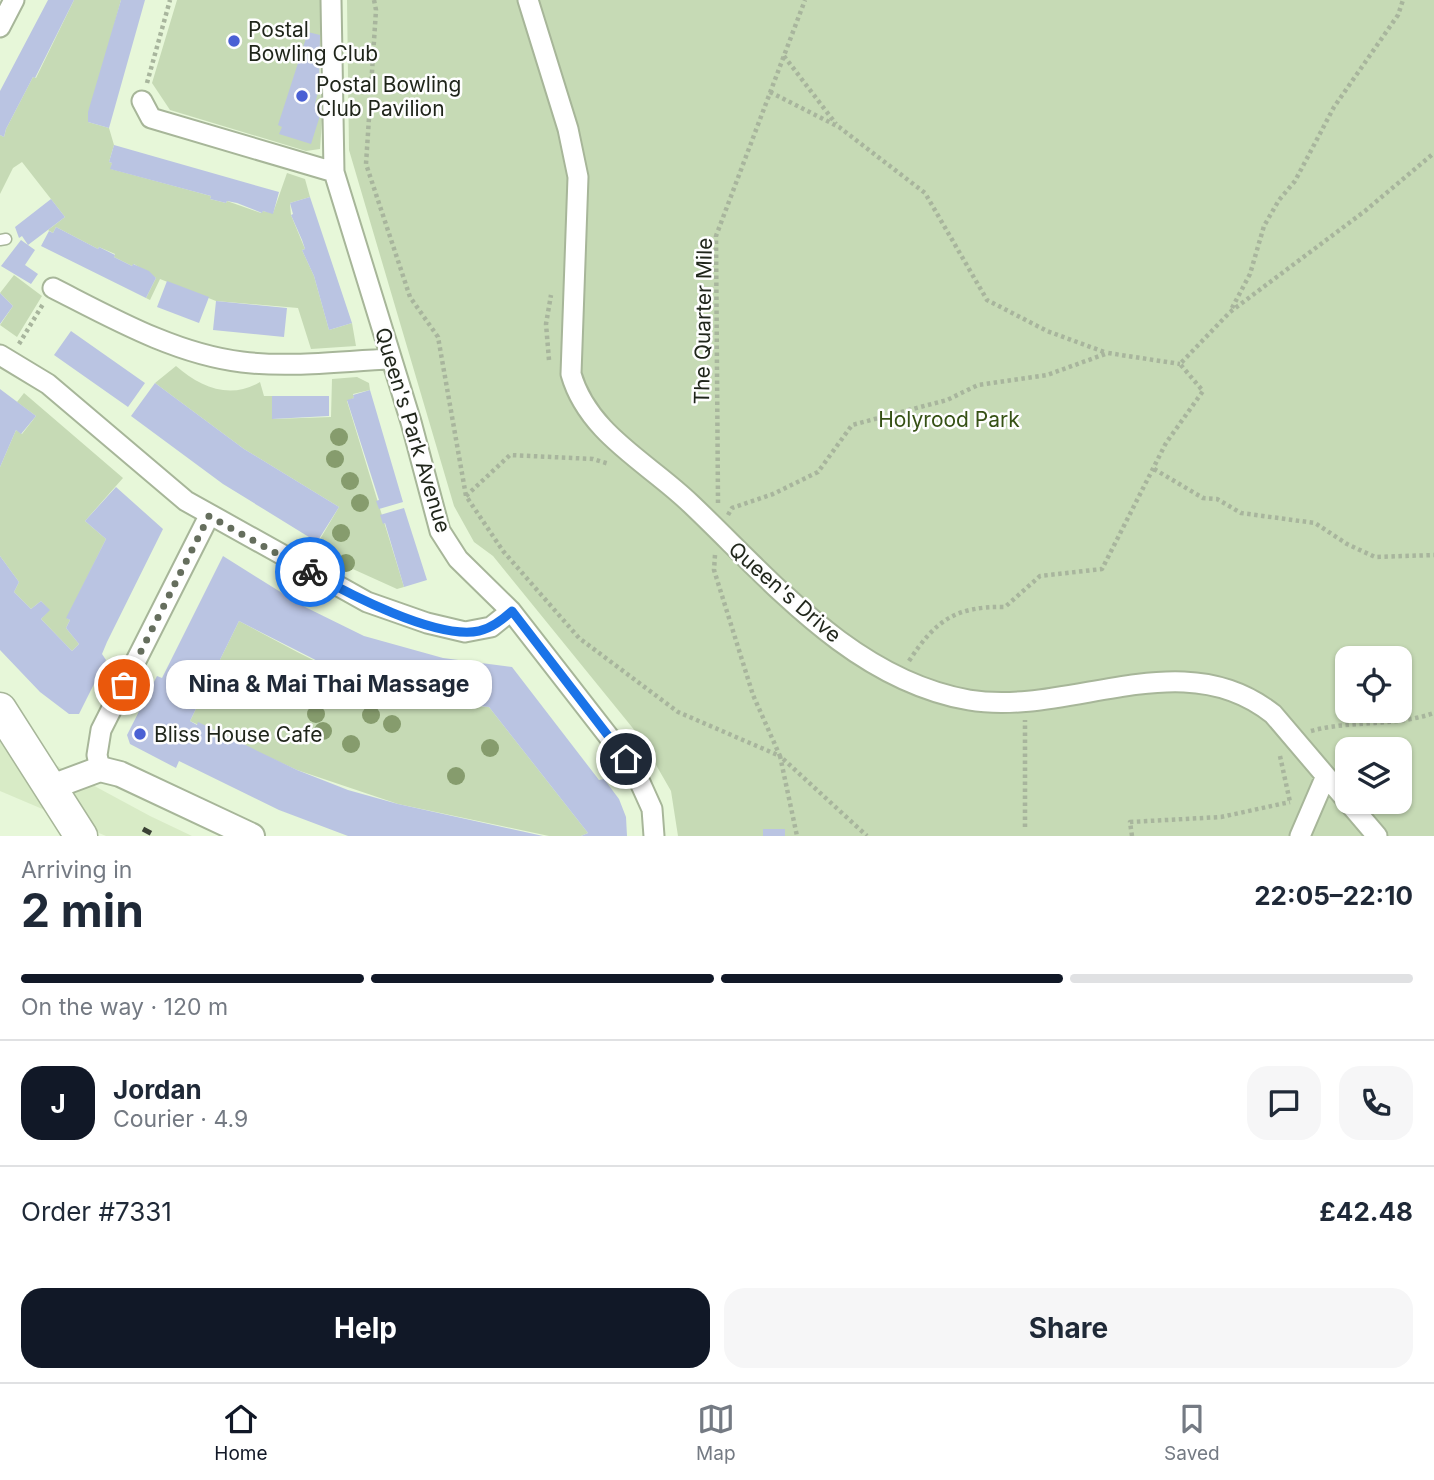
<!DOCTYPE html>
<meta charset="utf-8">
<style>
:root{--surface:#fff;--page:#f6f6f7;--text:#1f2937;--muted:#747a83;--line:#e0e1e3;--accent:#111827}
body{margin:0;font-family:Inter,sans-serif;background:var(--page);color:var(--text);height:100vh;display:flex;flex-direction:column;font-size:26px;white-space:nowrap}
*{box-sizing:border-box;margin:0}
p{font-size:23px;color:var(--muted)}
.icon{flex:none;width:38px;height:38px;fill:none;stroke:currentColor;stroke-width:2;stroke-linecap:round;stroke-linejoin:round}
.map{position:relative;height:836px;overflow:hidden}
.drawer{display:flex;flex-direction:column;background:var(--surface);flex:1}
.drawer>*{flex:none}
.buttons{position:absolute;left:1335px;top:646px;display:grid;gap:14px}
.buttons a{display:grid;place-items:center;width:77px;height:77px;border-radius:14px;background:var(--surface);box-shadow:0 2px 5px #0004;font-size:35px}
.pin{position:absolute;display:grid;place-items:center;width:60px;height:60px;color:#fff;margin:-30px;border:4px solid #fff;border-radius:50%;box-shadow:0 2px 7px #0007}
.courier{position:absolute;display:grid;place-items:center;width:70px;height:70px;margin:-35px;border:5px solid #1a73e8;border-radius:50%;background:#fff;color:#222;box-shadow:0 2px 9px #0007}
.bubble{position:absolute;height:49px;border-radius:21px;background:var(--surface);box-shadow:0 2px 5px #0004;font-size:23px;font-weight:700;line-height:49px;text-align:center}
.overview em{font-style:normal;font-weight:700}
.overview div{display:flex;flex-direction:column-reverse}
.overview{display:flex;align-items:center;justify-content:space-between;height:119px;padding:0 21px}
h1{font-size:46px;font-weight:700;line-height:52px}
.bar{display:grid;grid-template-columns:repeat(4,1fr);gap:10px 7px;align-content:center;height:84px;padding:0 21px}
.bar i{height:9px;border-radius:5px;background:var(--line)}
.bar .active{background:var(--accent)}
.bar p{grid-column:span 4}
.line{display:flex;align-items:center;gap:18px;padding:0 21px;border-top:2px solid var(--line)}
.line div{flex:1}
.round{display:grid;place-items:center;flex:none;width:74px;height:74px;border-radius:21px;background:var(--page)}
.primary-button{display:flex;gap:14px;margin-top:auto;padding:14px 21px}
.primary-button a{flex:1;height:80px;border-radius:21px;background:var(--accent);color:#fff;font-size:28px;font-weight:700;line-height:80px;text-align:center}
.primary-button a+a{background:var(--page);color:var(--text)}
.tabs{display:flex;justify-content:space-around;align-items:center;height:98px;border-top:2px solid var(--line);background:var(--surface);font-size:19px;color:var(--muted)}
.tabs a{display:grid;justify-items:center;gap:4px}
.tabs .active{color:var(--accent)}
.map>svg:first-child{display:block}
.built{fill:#d8ebc6}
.green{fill:#c6dab5;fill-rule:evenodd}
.building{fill:#bac4e2}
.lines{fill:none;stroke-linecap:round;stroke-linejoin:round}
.service-casing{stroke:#a7b699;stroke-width:13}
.minor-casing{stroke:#a7b699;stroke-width:23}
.tertiary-casing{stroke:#a7b699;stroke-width:28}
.primary-casing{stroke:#a7b699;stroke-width:35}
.path{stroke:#a8b59d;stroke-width:4.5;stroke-dasharray:3.5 3.5;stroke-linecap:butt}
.service{stroke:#fff;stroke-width:10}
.minor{stroke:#fff;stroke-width:19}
.tertiary{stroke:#fff;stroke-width:24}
.primary{stroke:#fff;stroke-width:32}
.rail{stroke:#3a4134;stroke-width:5;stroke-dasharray:9 9;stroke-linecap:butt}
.tree{fill:#869c6d}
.done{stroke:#656e5d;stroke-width:7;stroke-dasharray:0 12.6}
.route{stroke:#1a73e8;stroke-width:9}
.poi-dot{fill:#4a60d4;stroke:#fefefe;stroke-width:2.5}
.labels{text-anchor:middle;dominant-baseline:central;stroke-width:5;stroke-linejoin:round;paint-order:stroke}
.poi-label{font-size:21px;fill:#1f251a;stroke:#fefefe;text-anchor:start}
.street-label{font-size:21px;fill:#1f251a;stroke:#fefefe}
.park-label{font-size:21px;fill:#365115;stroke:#fefefe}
</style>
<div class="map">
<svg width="1434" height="836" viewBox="0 0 1434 836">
<rect width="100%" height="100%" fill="#e7f7d9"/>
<path class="built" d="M0 735 150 816 192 836H106L0 791Z"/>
<path class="green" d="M74 0H121L88 122 109 128 114 145 109 162 112 163 111 169 211 196 210 199 226 203 227 201 261 213 263 211 273 213 287 173 305 179 310 197 290 203 291 215 305 249 302 250 314 276 329 330 352 323 356 346 311 349 298 308 216 301 160 279 150 300 146 298 156 278 134 264 132 266 114 257 115 254 99 247 98 249 56 227 53 233 48 230 65 217 22 162 13 168 0 194V135L4 137 6 129 33 77 36 78Z
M177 0H321L319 88 323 106 320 149 306 151 170 110 152 83Z
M347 0H1434V836H678L671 791 640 737 493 556 474 542 454 506 349 150ZM1348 658H1400V710H1348ZM1348 749H1400V802H1348Z
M14 275 42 296 17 337 0 325 13 306 0 293Z
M176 366C200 387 230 400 260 382L264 396H272L273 419 331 417 332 379 357 377 369 383 370 390 353 394 354 398 347 401 404 587 397 589 313 551 339 507 244 449 155 383Z
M24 393 123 478 85 521 106 539 67 618 70 620 66 628 79 644 72 651 41 619 49 610 41 601 31 609 14 592 19 582 0 556V467L16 430 22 434 36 416 17 402Z
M239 621C324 666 391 707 489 707L588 833 581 836H549L398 804 297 770 190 721Z"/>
<path class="building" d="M48 0H74L35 78 33 77 6 129 4 137 0 135V91Z
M121 0H145L109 128 88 122V112Z
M308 32 320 35 319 88 315 104 323 106 311 144 279 134 282 127 278 125Z
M114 145 279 192 273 214 263 211 262 213 237 203 227 201 226 203 210 199 211 196 110 169 112 163 109 162Z
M310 197 352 323 329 330 314 276 302 250 305 249 302 240 291 215 293 214 290 203Z
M51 199 65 217 28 245 22 236 19 238 15 227Z
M56 227 98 249 99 247 115 255 114 257 132 266 133 264 149 271 156 278 146 298 41 246 49 231 53 233Z
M21 240 35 250 25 265 38 274 31 284 1 266Z
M167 281 209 297 199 323 157 307Z
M0 293 13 306 0 324Z
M216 301 287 308 284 337 213 330Z
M71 331 145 383 128 407 54 355Z
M155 383 244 449 339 507 317 542 223 484 131 416Z
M0 389 36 416 21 434 16 430 0 467Z
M370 390 403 502 379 509 376 501 379 500 347 400 354 398 353 395Z
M272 396H329V416L272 419Z
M116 487 163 529 107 642 102 654 106 660 79 714H69L40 692 0 650V556L19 582 14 592 31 609 41 601 50 610 41 619 72 651 79 644 66 628 70 620 66 618 106 539 85 521Z
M404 508 427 580 404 587 385 523 383 524 380 515Z
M223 556 303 606 364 636 443 658 512 667 599 780 604 779 619 799 626 817 627 836H581L588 833 489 707 409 700 353 679 239 621 190 721 197 725 198 722 297 770 348 790 398 804 543 836H348L279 810 179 761 176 768 130 744 127 735 157 676 162 678Z
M763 829H785V836H763Z"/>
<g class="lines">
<defs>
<path id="service" d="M0 240 6 239"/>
<path id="minor" d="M331 0 334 172 411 422 440 531 458 559 511 611 634 769 652 809 654 836
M528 0 568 129 578 177 571 374C588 434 649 463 691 504 771 580 853 680 969 700 1070 717 1182 641 1273 714L1377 836
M0 27 14 0
M142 101 151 118 334 172
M53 288C112 318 175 354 242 362 291 368 342 361 391 359
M0 355 48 384 186 501 367 602 427 623 465 632 491 627 511 611
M100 769 97 755 101 730 209 516
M1300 836 1325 778"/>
<path id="tertiary" d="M49 788 100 769 120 774 252 836"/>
<path id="primary" d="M0 709 81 836"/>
</defs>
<use href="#service" class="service-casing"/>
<use href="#minor" class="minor-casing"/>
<use href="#tertiary" class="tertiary-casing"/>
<use href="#primary" class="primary-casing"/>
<path class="path" d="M374 0 376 10 366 164 410 297 438 337 466 496 503 551 579 638 678 712 780 756 797 836
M784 56 836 124
M147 83 170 0
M770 92 839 127 925 193 987 300 1047 331 1107 353
M1232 308 1250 274 1264 226 1279 200 1295 181 1334 107 1398 15 1403 0
M19 344 43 304
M549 360 546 324 551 295
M1154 469 1203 498 1217 499 1241 513 1315 523 1347 544 1375 557 1434 555
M466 496 510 455 593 459 609 464
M718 503 716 236 805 0
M728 515 732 508 773 494 818 472 852 425 947 400 978 385 1047 375 1108 353 1180 364
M715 555 714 570 753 695 780 756 867 836
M909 661C935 621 955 606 1005 607L1040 576 1102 569 1166 443 1203 391 1180 364 1230 312 1365 211 1434 153
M1311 731C1351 720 1394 727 1434 713
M1280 756 1290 802
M1025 827V720
M1132 836 1130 822 1221 817 1290 802"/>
<use href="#service" class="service"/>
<use href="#minor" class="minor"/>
<use href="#tertiary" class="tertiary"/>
<use href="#primary" class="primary"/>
<path class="rail" d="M143 829 156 836"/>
</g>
<g class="tree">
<circle cx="339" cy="437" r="9"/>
<circle cx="335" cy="459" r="9"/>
<circle cx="350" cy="481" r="9"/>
<circle cx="360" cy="503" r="9"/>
<circle cx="341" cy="533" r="9"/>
<circle cx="346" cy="563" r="9"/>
<circle cx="246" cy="679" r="9"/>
<circle cx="269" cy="686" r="9"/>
<circle cx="292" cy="700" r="9"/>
<circle cx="316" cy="714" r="9"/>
<circle cx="371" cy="715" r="9"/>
<circle cx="392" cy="724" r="9"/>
<circle cx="323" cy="731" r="9"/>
<circle cx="351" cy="744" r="9"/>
<circle cx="490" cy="748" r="9"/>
<circle cx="456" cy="776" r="9"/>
</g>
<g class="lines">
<path class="done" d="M124 685 209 516 310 572"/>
<path class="route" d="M310 572C347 593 436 640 479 631 492 628 502 620 512 611L626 759"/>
</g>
<g class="poi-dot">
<circle cx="234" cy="41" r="7"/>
<circle cx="302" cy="96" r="7"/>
<circle cx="140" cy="734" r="7"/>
</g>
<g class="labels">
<g class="poi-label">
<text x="248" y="29">Postal<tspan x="248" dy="24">Bowling Club</tspan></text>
<text x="316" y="84">Postal Bowling<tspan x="316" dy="24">Club Pavilion</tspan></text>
<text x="154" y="734">Bliss House Cafe</text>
</g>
<g class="street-label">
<text transform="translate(703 321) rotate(-89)">The Quarter Mile</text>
<text transform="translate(413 430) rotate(73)">Queen's Park Avenue</text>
<text transform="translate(785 592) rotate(41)">Queen's Drive</text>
</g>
<g class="park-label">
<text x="949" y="419">Holyrood Park</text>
</g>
</g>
</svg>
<div class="buttons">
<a><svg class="icon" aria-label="locate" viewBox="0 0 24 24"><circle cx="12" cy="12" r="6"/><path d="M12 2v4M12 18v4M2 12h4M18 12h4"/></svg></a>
<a><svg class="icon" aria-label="layers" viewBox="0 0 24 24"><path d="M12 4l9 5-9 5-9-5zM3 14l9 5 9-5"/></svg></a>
</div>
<div class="pin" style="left:124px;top:685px;background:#ea580c"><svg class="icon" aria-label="bag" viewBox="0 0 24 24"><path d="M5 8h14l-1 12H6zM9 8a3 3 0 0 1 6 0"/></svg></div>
<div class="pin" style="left:626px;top:759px;background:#1f2937"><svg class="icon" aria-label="home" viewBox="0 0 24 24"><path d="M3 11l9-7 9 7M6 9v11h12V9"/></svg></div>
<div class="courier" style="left:310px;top:572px"><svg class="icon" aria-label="bike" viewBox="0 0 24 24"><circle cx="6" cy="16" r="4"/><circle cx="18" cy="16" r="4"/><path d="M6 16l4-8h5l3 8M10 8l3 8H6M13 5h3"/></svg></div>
<div class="bubble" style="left:166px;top:660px;width:326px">Nina &amp; Mai Thai Massage</div>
</div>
<section class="drawer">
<div class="overview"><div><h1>2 min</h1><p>Arriving in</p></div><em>22:05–22:10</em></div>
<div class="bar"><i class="active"></i><i class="active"></i><i class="active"></i><i></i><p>On the way · 120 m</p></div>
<div class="line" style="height:126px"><b class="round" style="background:var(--accent);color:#fff">J</b><div><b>Jordan</b><p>Courier · 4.9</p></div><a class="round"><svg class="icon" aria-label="chat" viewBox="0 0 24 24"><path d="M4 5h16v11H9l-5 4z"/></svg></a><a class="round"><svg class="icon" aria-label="phone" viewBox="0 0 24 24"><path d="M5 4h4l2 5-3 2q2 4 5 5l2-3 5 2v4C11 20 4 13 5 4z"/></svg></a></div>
<div class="line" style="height:91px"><div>Order #7331</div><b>£42.48</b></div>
<div class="primary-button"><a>Help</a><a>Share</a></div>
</section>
<nav class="tabs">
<a class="active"><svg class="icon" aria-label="home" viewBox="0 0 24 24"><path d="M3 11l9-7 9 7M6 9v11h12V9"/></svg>Home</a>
<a><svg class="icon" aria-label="map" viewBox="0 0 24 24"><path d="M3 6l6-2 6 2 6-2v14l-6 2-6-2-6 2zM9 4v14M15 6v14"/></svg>Map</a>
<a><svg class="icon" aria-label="saved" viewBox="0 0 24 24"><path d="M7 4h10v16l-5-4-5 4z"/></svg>Saved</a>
</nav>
